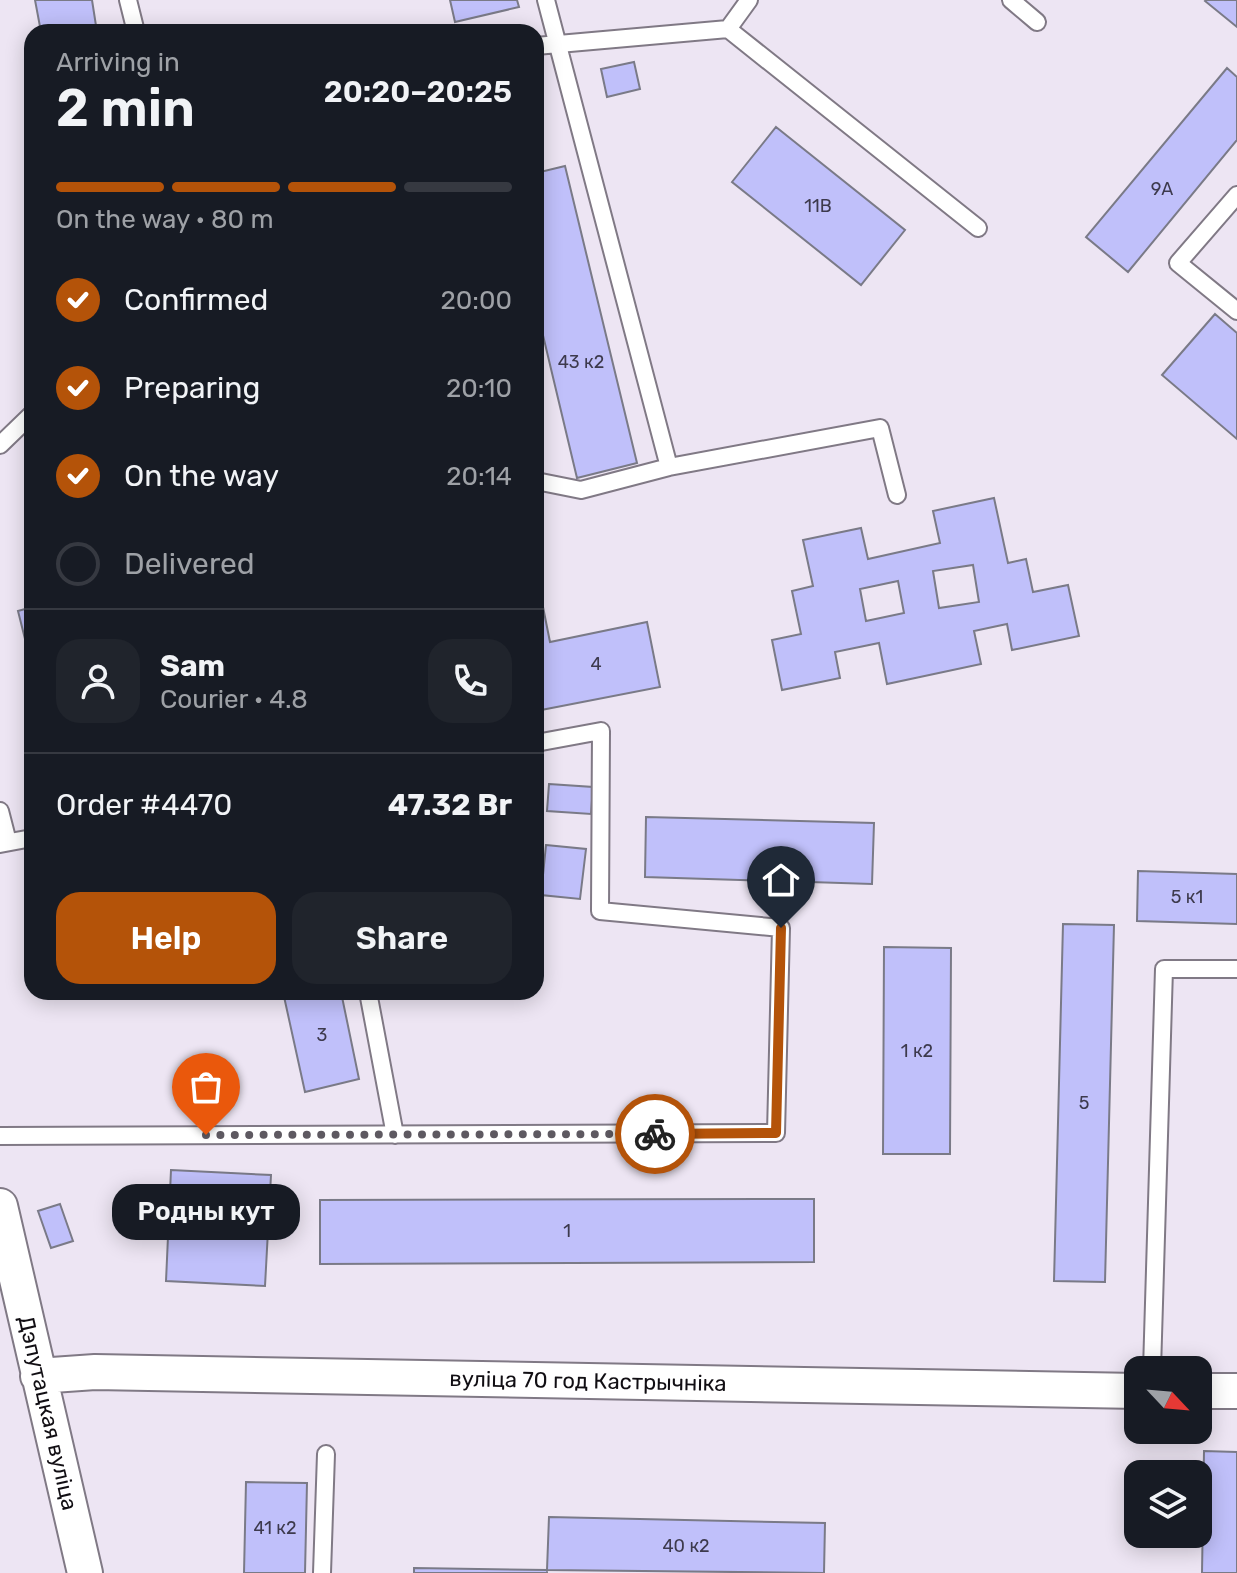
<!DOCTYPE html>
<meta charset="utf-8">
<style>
:root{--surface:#171b24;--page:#20242c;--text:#f1f3f6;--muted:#9ea1a6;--line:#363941;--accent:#b45309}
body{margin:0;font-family:Rubik,sans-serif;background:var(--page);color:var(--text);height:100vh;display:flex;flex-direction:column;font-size:30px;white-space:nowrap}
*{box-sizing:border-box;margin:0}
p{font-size:26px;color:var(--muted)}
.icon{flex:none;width:44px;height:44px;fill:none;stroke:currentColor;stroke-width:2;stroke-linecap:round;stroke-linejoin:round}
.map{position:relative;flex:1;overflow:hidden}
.sheet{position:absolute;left:24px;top:24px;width:520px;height:976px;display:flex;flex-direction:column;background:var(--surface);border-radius:24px;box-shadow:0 4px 20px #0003}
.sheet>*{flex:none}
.needle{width:52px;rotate:116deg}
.fabs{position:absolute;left:1124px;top:1356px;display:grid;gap:16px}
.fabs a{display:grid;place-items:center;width:88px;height:88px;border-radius:16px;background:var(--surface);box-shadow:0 4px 20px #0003;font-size:40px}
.pin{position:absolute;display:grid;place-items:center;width:68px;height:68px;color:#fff;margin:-82px -34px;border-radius:50% 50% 50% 0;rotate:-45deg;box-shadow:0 0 8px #0007}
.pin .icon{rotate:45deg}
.courier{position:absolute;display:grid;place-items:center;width:80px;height:80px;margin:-40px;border:6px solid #b45309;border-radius:50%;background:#fff;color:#222;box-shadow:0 2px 10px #0007}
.bubble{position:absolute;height:56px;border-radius:24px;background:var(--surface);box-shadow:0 4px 20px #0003;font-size:26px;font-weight:600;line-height:56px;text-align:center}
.head em{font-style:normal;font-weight:600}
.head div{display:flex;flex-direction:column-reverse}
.head{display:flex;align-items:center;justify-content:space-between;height:136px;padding:0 32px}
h1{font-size:52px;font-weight:600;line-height:60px}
.bar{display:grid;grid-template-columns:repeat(4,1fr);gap:12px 8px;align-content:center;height:96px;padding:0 32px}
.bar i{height:10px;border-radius:6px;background:var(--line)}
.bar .active{background:var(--accent)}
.bar p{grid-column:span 4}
.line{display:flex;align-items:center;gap:20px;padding:0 32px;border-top:2px solid var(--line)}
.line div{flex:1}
.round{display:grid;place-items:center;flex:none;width:84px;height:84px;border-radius:24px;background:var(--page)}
ol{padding:0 32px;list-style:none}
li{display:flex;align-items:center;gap:24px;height:88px}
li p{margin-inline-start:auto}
li .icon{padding:8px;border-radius:50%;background:var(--accent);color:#fff;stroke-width:4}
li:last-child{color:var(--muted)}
li i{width:44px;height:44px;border:4px solid var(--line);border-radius:50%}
.button{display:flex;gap:16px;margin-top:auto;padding:16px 32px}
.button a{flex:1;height:92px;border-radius:24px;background:var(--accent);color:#fff;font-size:32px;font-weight:600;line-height:92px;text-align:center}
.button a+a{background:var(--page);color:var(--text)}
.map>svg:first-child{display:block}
.building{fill:#c0c0fa;stroke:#7a7a87;stroke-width:2;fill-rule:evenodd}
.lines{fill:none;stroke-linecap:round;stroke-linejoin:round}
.service-casing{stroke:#807985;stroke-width:20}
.minor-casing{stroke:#807985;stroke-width:38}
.service{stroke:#fff;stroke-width:16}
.minor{stroke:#fff;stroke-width:34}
.done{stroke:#5e5961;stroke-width:8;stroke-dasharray:0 14.4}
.route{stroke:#b45309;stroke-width:10}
.labels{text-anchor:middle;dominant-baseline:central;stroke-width:6;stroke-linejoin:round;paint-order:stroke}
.number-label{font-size:18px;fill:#3d3a4d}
.street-label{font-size:22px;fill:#110e13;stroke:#fff}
</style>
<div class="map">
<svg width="1237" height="1573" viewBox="0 0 1237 1573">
<rect width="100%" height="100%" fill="#ede5f3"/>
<path class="building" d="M35 0H92L97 32H41Z
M450 0H517L519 7 455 22Z
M1237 0V27L1205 1 1206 0Z
M634 62 640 89 607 97 601 69Z
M1227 68 1237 77V140L1128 272 1086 237Z
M776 127 905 230 861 285 732 182Z
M565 166 637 463 577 478 536 306V173Z
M1215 314 1237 333V439L1162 375Z
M994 498 1008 563 1026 559 1033 592 1068 585 1079 636 1012 650 1007 624 974 631 981 664 887 684 879 643 835 652 840 678 782 690 772 640 801 634 792 591 813 586 803 540 861 528 868 559 940 543 933 511ZM973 565 979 602 939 608 933 571ZM898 581 904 613 866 621 860 589Z
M536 572 550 642 647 622 660 687 536 711Z
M32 607V667L18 611Z
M549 784 593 787 591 814 547 811Z
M646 817 874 823 872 884 645 877Z
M546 845 586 849 580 899 541 895Z
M1138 871 1237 874V924L1137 921Z
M1063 924 1114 925 1105 1282 1054 1281Z
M884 947 951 948 950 1154H883Z
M283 992H341L359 1079 305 1092Z
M171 1170 271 1175 265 1286 166 1281Z
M814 1199V1262L320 1264V1200Z
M60 1204 73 1241 51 1248 38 1211Z
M1204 1451 1237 1452V1573H1202Z
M246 1482 307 1483 305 1573H244Z
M549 1517 825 1523 824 1573 547 1570Z
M414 1568 547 1570V1573H414Z"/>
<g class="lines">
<defs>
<path id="service" d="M128 0 136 32
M546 0 669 467 880 428 897 495
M1011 0 1037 22
M728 29 749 0
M536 46 728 29 978 228
M1237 195 1178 263 1237 311
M0 445 32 414
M536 481 581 490 669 467
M0 811 8 842
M0 844 32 838
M368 992 395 1135
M0 1136 776 1133 781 928 600 911 601 731 536 743
M1152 1370 1164 969H1237
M322 1573 326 1454"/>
<path id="minor" d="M0 1206 85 1573
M38 1376 95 1372 1138 1391
M1198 1391H1237"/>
</defs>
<use href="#service" class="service-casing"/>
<use href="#minor" class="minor-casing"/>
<use href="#service" class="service"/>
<use href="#minor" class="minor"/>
</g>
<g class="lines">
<path class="done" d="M206 1135 655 1134"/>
<path class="route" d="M655 1134 776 1133 781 928"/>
</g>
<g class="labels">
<g class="number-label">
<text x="1162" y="189">9А</text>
<text x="818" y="206">11В</text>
<text x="581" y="362">43 к2</text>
<text x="596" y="664">4</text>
<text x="1187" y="897">5 к1</text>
<text x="322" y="1035">3</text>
<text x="917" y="1051">1 к2</text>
<text x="1084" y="1103">5</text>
<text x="567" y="1231">1</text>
<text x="275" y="1528">41 к2</text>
<text x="686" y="1546">40 к2</text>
</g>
<g class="street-label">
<text transform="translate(588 1381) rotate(1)">вуліца 70 год Кастрычніка</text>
<text transform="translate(48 1413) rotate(77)">Дэпутацкая вуліца</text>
</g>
</g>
</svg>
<div class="fabs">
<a><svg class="needle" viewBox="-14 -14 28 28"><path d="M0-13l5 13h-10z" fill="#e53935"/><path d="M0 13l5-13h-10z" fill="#9ea1a6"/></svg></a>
<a><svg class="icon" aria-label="layers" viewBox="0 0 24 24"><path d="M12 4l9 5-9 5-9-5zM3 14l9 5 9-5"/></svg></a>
</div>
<div class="pin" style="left:206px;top:1135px;background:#ea580c"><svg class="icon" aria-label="bag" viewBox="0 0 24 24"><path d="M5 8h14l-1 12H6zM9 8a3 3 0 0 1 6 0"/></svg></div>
<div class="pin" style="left:781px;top:928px;background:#1f2937"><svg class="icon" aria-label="home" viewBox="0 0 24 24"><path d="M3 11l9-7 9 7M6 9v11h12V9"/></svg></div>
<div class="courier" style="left:655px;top:1134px"><svg class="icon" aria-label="bike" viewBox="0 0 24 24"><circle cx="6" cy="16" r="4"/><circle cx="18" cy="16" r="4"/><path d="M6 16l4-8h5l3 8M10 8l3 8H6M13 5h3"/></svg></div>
<div class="bubble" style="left:112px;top:1184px;width:188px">Родны кут</div>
<section class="sheet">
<div class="head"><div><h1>2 min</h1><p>Arriving in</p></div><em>20:20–20:25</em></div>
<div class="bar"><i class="active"></i><i class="active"></i><i class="active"></i><i></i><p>On the way · 80 m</p></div>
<ol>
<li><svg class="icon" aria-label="check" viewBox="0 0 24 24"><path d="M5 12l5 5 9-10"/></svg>Confirmed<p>20:00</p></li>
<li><svg class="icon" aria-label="check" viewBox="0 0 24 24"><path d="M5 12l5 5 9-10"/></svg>Preparing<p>20:10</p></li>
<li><svg class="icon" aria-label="check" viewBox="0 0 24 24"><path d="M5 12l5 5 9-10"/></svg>On the way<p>20:14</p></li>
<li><i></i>Delivered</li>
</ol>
<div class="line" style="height:144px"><a class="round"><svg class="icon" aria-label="person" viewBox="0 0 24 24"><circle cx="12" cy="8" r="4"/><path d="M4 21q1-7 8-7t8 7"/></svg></a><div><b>Sam</b><p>Courier · 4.8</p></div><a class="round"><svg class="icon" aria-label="phone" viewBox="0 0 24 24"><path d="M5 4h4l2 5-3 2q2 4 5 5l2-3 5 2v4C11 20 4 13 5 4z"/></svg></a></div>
<div class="line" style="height:104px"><div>Order #4470</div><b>47.32 Br</b></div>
<div class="button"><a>Help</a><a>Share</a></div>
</section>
</div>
